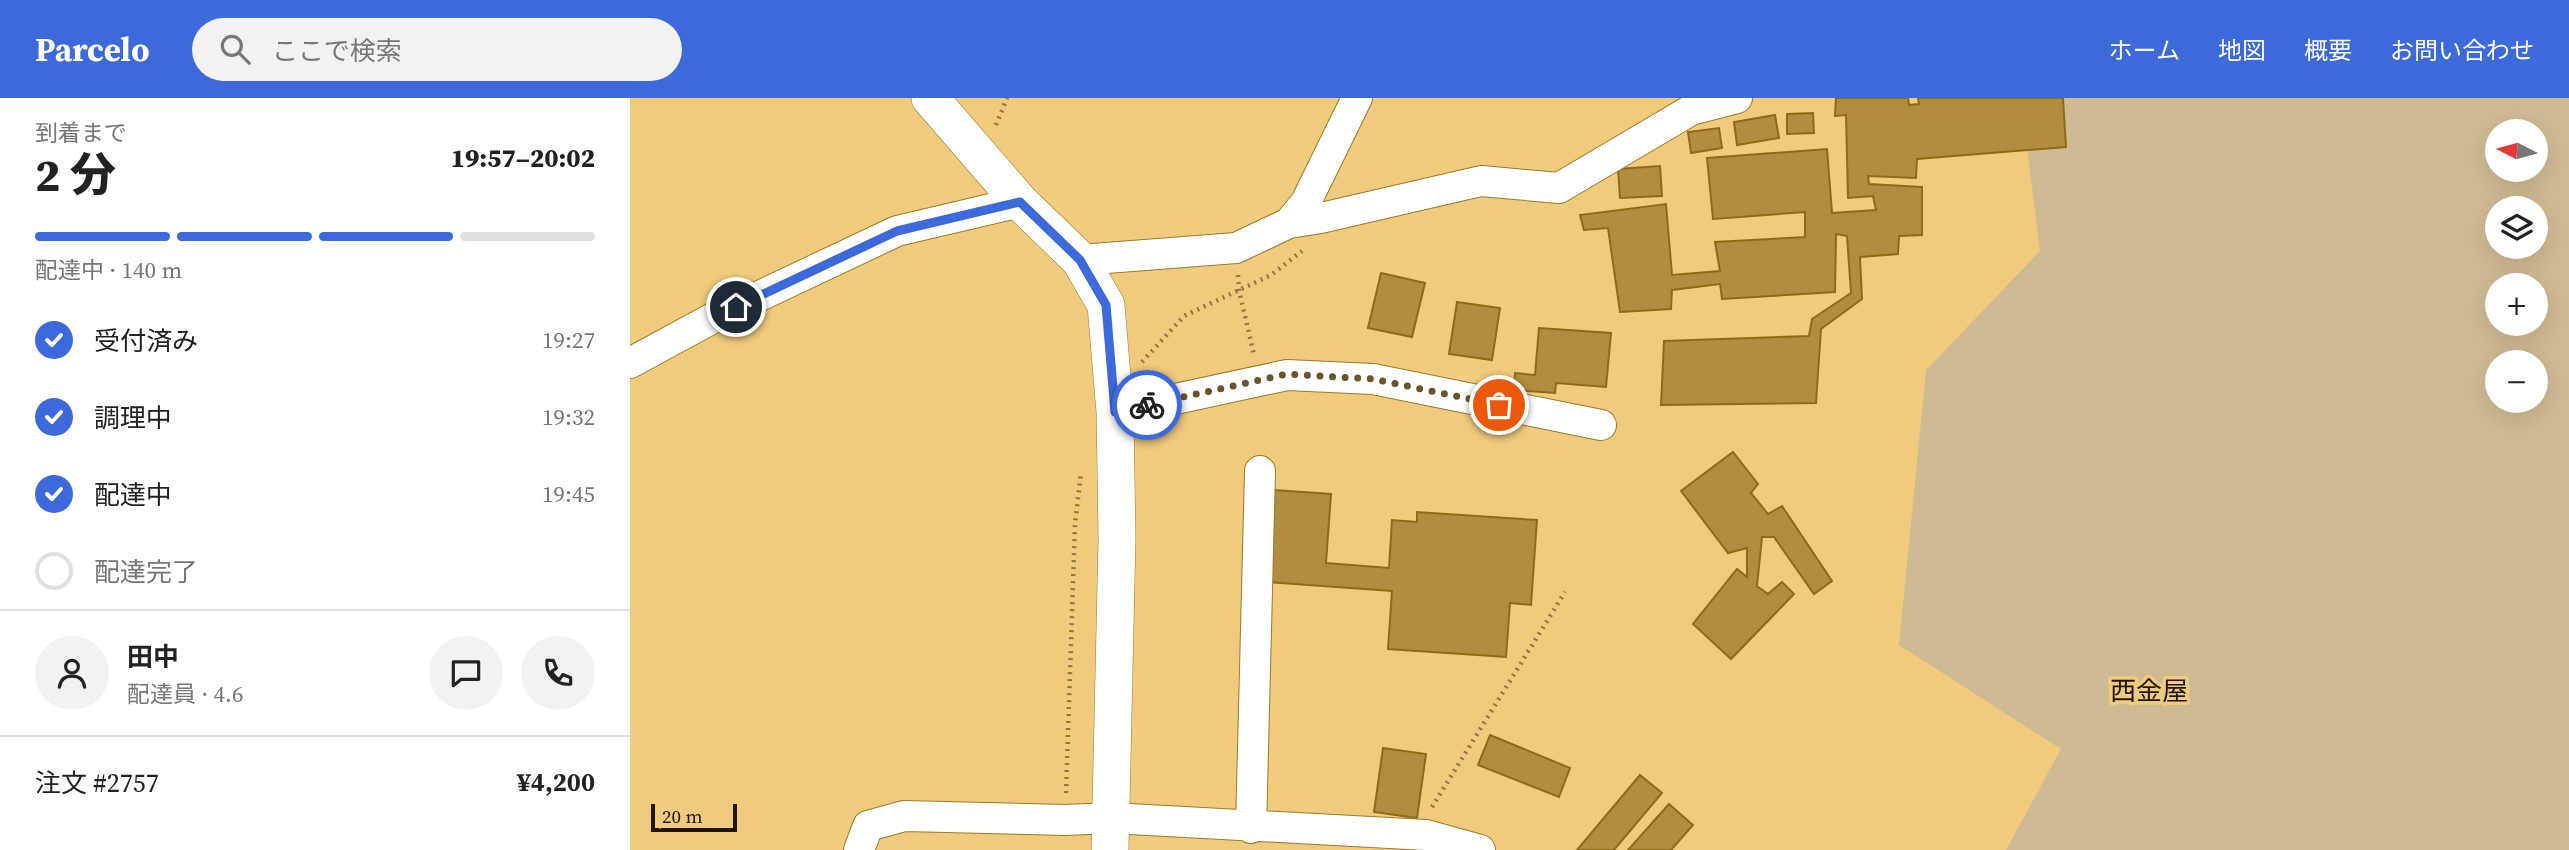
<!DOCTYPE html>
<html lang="ja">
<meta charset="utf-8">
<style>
:root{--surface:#fff;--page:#f2f2f2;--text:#222;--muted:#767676;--line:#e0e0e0;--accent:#3d6adb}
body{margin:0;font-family:"Source Serif 4","Noto Sans JP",serif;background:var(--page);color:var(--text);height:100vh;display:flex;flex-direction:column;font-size:26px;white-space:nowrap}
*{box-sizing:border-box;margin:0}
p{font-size:23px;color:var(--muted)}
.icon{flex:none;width:38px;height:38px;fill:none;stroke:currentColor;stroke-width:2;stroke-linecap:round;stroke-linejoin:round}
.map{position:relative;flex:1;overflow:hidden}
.side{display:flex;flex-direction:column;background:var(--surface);width:630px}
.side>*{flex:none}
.needle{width:46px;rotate:276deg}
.tools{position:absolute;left:1855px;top:21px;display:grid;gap:14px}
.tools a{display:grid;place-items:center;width:63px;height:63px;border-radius:50%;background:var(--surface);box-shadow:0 7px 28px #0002;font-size:35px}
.scale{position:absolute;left:21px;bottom:18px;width:86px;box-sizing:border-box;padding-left:7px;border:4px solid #201500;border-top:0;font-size:19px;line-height:24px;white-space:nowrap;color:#201500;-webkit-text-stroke:5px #f0cb7e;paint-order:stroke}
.pin{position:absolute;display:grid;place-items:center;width:60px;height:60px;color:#fff;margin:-30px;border:4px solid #fff;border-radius:50%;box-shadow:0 2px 7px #0007}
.courier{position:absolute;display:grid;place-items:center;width:70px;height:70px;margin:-35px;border:5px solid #3d6adb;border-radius:50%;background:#fff;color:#222;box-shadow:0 2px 9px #0007}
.overview em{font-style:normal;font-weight:800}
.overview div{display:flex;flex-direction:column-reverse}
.overview{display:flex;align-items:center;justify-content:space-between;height:119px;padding:0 35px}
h1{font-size:46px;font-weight:800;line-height:52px}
.bar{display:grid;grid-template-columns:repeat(4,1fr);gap:10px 7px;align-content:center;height:84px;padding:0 35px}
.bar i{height:9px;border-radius:5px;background:var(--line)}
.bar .selected{background:var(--accent)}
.bar p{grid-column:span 4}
.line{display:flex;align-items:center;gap:18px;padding:0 35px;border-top:2px solid var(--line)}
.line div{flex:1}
.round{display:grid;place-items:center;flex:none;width:74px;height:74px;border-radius:37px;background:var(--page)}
ol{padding:0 35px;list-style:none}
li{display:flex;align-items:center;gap:21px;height:77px}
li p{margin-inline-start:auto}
li .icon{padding:7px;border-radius:50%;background:var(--accent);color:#fff;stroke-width:4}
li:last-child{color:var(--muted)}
li i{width:38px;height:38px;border:4px solid var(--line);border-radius:50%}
header{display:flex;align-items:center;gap:42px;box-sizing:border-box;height:98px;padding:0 35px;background:var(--accent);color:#fff}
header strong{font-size:33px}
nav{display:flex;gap:38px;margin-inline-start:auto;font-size:24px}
.search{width:490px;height:63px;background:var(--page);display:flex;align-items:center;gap:18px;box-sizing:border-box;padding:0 24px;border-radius:38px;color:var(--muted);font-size:26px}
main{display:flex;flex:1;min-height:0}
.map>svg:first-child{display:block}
.green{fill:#cfbb93;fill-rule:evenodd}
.building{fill:#b08d40;stroke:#8d6b16;stroke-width:2}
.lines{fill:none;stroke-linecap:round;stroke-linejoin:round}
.minor-casing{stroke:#9c7929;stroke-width:32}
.tertiary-casing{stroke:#9c7929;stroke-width:38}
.path{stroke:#8e7543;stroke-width:4.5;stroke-dasharray:2 5;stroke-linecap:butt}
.minor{stroke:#fff;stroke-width:30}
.tertiary{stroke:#fff;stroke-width:37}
.done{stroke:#69552c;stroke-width:7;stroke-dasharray:0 12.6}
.route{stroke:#3d6adb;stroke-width:9}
.labels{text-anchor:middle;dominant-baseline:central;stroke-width:7;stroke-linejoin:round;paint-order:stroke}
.neighbourhood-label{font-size:26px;fill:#201500;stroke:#f0cb7e}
</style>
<header>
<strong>Parcelo</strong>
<div class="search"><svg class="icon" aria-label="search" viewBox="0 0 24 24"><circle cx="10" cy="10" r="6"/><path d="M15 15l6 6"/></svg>ここで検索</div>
<nav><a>ホーム</a><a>地図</a><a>概要</a><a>お問い合わせ</a></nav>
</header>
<main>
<section class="side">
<div class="overview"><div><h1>2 分</h1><p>到着まで</p></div><em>19:57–20:02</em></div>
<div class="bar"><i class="selected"></i><i class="selected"></i><i class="selected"></i><i></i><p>配達中 · 140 m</p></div>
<ol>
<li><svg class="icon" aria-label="check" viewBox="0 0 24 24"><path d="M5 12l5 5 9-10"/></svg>受付済み<p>19:27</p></li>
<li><svg class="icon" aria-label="check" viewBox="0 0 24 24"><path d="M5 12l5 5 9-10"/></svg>調理中<p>19:32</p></li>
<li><svg class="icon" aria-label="check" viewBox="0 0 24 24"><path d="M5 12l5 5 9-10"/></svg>配達中<p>19:45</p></li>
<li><i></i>配達完了</li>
</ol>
<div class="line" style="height:126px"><a class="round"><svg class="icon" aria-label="person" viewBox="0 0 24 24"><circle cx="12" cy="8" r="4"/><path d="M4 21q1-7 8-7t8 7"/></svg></a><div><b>田中</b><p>配達員 · 4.6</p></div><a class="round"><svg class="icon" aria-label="chat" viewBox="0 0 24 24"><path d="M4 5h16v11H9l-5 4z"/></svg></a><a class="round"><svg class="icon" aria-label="phone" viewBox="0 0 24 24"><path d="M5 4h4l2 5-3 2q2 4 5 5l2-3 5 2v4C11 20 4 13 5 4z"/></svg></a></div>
<div class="line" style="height:91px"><div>注文 #2757</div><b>¥4,200</b></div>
</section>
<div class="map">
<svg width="1939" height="752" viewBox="0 0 1939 752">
<rect width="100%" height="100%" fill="#f0cb7e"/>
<path class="green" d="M1391 0H1939V752H1376L1431 651 1269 547 1296 272 1410 153ZM1867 33H1906V72H1867ZM1867 110H1906V149H1867ZM1867 187H1906V226H1867ZM1867 264H1906V303H1867Z"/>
<path class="building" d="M1206 0H1278L1279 7 1289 6 1288 0H1433L1436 49 1287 61 1286 80 1238 78 1239 86 1292 89V137L1269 138 1268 156 1230 159 1232 201 1191 231 1186 305 1031 307 1034 243 1179 238 1182 221 1221 195 1217 138 1206 136 1205 194 1092 201 1090 186 1042 192 1041 211 990 214 978 130 954 132 950 117 1036 106 1042 177 1090 173 1085 144 1175 139V114L1083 121 1077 60 1197 51 1202 115 1246 112 1243 98 1218 100 1216 17 1205 18Z
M1183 15 1184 35 1157 36V16Z
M1145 17 1149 40 1107 47 1104 24Z
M1089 30 1092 50 1061 55 1058 34Z
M1030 68 1032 98 990 100 988 71Z
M751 175 795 185 782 239 738 230Z
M827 204 870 210 862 262 819 256Z
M909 230 981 235 976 289 926 285 925 295 884 292 885 275 905 277Z
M1103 354 1128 386 1121 395 1138 416 1152 408 1202 483 1184 496 1144 439H1132L1127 488 1138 496 1152 484 1164 496 1101 561 1063 526 1107 471 1117 479V450L1098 455 1051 393Z
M644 392 701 396 696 465 759 470 762 422 787 424V414L907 422 901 507 880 505 876 559 758 551 762 493 637 484Z
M860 637 940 670 929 699 848 667Z
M753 650 796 656 787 720 744 714Z
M1010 677 1032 695 984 752H947Z
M1039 706 1063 727 1041 752H998Z"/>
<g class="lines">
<defs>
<path id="minor" d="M659 125 691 120 851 83 929 90 1061 12 1107 0
M450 162 606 150 659 125 676 104 727 0
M0 265 83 220 267 133 390 104
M485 314 657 277 743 281 971 327
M621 730 630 373
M229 752 238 728 274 718 435 722 481 720 796 737 850 752"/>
<path id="tertiary" d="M300 0 390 104 450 162 476 207 485 314 487 440 480 752"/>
</defs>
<use href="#minor" class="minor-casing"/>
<use href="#tertiary" class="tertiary-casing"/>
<path class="path" d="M366 27 377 0
M608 177 609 192 624 257
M512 264 554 218 641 177 672 153
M436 695 445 426 451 375
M802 709 935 494"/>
<use href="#minor" class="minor"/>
<use href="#tertiary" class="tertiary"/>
</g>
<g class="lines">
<path class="done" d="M517 307 657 276 743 281 869 307"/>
<path class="route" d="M106 209 267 133 390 104 450 162 476 207 485 314 517 307"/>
</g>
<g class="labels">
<g class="neighbourhood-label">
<text x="1519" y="593">西金屋</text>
</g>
</g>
</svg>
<div class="tools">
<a><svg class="needle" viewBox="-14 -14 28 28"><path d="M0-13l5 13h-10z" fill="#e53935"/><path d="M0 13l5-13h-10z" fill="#767676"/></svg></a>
<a><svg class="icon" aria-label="layers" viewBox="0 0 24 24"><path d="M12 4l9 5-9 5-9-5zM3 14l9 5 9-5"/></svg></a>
<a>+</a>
<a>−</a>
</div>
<div class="scale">20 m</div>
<div class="pin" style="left:869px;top:307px;background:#ea580c"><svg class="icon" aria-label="bag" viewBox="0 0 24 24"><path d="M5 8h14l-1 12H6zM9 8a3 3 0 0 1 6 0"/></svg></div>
<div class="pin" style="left:106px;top:209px;background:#1f2937"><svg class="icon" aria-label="home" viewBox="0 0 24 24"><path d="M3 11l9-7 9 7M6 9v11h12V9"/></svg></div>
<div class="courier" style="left:517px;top:307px"><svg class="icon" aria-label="bike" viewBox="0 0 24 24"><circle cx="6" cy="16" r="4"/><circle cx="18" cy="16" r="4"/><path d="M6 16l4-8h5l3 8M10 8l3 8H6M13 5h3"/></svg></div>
</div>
</main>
